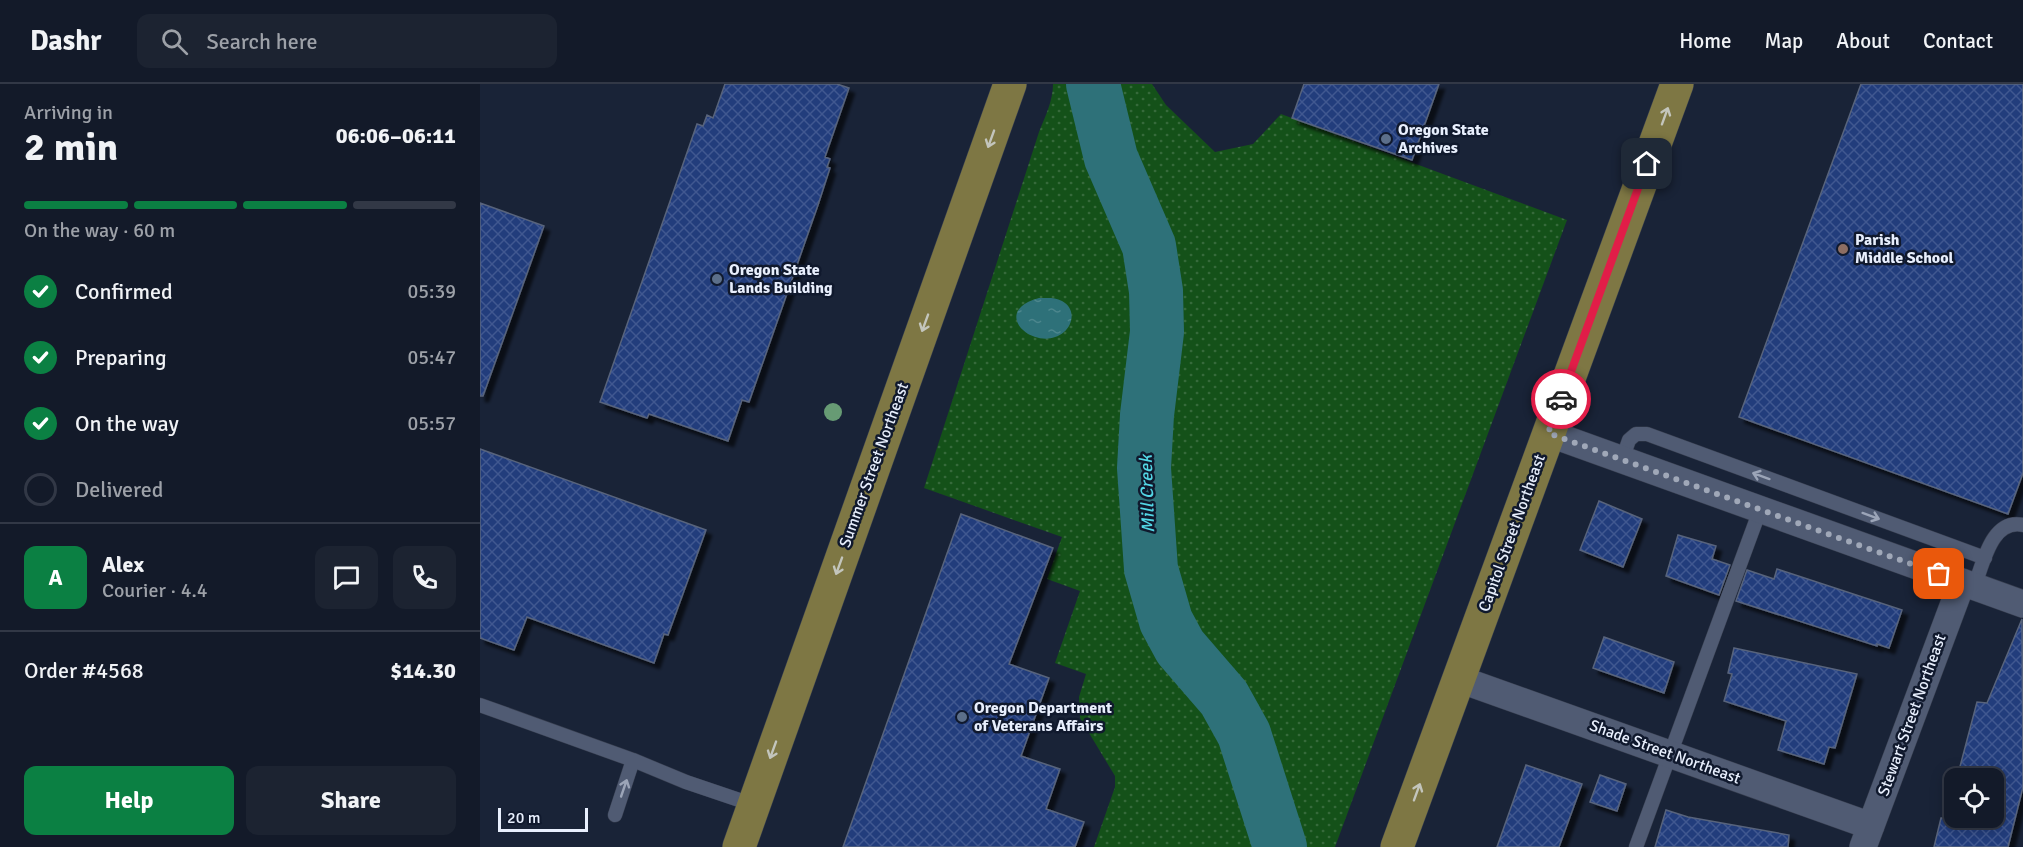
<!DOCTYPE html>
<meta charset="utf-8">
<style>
:root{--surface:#131a29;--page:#1c2331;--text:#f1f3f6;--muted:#9da1a8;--line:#323846;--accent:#0b8043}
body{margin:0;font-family:Signika,sans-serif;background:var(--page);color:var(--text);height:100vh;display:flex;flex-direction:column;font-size:22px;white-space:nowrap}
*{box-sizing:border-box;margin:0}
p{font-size:20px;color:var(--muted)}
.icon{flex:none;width:33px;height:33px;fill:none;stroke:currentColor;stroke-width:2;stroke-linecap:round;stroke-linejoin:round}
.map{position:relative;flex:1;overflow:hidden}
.sheet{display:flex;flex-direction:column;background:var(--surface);width:480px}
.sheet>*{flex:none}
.fabs{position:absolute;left:1464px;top:684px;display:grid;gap:12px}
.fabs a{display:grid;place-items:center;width:60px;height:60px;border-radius:12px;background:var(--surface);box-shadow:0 3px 15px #0003,0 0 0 2px var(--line);font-size:30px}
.scale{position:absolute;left:18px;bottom:15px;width:90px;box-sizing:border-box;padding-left:6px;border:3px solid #e8effd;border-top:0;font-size:16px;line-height:21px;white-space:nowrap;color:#e8effd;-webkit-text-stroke:4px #10192d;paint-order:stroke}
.pin{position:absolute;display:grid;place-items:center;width:51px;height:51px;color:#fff;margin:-26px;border-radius:12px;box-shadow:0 3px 9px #0006}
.courier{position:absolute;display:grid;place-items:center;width:60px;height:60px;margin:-30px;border:4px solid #e11d48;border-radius:50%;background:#fff;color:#222;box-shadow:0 2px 8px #0007}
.head em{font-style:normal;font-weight:700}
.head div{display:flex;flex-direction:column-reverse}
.head{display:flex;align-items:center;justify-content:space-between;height:102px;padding:0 24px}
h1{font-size:39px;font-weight:700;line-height:45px}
.bar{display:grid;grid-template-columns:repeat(4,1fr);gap:9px 6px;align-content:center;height:72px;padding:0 24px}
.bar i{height:8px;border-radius:4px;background:var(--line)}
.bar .on{background:var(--accent)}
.bar p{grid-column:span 4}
.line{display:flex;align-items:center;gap:15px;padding:0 24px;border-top:2px solid var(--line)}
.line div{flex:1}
.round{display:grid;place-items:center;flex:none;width:63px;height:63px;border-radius:12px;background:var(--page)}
ol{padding:0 24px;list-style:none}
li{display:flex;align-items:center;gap:18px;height:66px}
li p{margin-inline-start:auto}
li .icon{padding:6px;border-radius:50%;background:var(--accent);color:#fff;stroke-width:4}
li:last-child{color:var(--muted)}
li i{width:33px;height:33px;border:3px solid var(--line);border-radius:50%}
.button{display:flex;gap:12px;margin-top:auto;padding:12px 24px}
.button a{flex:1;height:69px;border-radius:12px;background:var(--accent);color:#fff;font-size:24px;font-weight:700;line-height:69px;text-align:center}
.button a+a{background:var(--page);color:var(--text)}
header{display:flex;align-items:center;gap:36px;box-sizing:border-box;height:84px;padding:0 30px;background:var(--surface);border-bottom:2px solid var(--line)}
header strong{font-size:28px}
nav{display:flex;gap:33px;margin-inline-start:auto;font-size:21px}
.search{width:420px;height:54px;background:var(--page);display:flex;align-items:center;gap:15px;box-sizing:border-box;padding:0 21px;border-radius:12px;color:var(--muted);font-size:22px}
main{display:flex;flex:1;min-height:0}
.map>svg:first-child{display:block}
.park{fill:url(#park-dots)}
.water{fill:url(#water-ripples)}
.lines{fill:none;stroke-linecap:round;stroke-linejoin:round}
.river{stroke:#2e7179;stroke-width:54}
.building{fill:url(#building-cross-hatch);stroke:#58647c;stroke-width:1.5;filter:url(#shadow)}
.lane-casing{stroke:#373e4f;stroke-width:15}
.street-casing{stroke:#373e4f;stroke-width:28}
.primary-casing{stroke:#373e4f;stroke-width:34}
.lane{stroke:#505b73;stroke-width:14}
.street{stroke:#505b73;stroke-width:27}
.primary{stroke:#7e7744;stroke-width:33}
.tree{fill:#679b74}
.oneway{stroke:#c3c5bc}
.oneway2{stroke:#9ca5b8}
.done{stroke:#a0a8b8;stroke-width:6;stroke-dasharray:0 10.8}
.route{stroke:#e11d48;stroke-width:8}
.service-dot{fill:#5c6f8a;stroke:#10192d;stroke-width:2}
.education-dot{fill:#8d6e63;stroke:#10192d;stroke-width:2}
.labels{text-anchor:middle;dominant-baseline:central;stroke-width:5;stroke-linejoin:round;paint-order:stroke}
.poi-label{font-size:16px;font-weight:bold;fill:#e8effd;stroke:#10192d;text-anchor:start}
.street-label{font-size:16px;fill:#e8effd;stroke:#10192d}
.water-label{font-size:18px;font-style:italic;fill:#53d6e5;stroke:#10192d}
</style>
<header>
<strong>Dashr</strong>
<div class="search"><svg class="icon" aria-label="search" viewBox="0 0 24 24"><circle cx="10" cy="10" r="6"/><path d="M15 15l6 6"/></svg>Search here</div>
<nav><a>Home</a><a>Map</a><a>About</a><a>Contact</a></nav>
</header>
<main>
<section class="sheet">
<div class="head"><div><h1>2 min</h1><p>Arriving in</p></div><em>06:06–06:11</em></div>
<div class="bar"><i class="on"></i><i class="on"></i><i class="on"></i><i></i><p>On the way · 60 m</p></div>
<ol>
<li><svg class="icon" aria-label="check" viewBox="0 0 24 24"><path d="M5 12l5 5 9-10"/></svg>Confirmed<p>05:39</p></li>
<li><svg class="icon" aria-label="check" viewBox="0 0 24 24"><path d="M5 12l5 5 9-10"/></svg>Preparing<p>05:47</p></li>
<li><svg class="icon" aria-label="check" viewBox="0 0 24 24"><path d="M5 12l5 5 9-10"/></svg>On the way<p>05:57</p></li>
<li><i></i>Delivered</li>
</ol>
<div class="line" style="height:108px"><b class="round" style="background:var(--accent);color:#fff">A</b><div><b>Alex</b><p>Courier · 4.4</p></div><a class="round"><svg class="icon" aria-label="chat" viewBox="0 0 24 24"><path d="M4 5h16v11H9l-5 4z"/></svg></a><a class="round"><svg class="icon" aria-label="phone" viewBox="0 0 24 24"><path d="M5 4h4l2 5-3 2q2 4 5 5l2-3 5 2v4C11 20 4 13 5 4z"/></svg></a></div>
<div class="line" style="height:78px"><div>Order #4568</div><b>$14.30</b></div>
<div class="button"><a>Help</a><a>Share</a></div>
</section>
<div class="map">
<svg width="1543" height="763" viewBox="0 0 1543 763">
<defs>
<pattern id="park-dots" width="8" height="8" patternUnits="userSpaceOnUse" patternTransform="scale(1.5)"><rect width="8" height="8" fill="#145119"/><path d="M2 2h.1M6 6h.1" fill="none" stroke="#366a3b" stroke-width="1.8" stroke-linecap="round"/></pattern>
<pattern id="water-ripples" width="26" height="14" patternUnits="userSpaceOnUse" patternTransform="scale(1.5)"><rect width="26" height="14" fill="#2e7179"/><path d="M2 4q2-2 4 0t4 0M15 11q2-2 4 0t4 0" fill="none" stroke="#4c868d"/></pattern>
<pattern id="building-cross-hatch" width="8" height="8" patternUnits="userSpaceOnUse" patternTransform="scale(1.5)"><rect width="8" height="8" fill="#203c7c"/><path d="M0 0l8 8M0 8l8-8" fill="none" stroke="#405890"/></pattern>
<filter id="shadow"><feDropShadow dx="5.5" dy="5.5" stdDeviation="1.5" flood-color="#0009"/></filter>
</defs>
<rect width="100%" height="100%" fill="#192337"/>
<path class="park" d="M573 0H672L686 21 735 68 773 60 801 30 1087 136 855 763H614L635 703V692L600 634 599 613 606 590 575 579 600 507 567 495 582 453 444 404 559 48C565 33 573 17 573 0Z"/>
<path class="water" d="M559 214C567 214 575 213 582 217 595 224 594 239 584 248 557 271 507 228 559 214Z"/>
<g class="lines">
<path class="river" d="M613 0 631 74 669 162 676 207 677 248 667 331 664 384 671 485 686 537 700 563 744 614 764 650 800 763"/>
</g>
<path class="building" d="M245 0H357L369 4 345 73 350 75 347 83 350 84 338 121 269 318 262 316 248 357 169 330 167 334 120 318 217 40 223 42 227 31 233 34Z
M824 0H959L932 76 812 34Z
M1381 0H1543V389L1528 430 1259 333Z
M0 119 64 142 3 312H0Z
M0 365 226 446 188 551 184 550 174 579 47 533 34 566 0 554Z
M1119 417 1162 435 1143 483 1100 466Z
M481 430 573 464 529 580 569 594 541 672 580 685 566 725 604 738 595 763H363Z
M1198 451 1236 462 1232 475 1250 481 1239 511 1186 492Z
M1297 485 1422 526 1409 564 1397 560V562L1256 517 1267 486 1294 495Z
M1542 535 1543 703 1528 763H1454L1461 734H1468L1474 706V734H1514V694H1477L1497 618 1507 619Z
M1124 553 1194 578 1184 609 1113 584Z
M1254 564 1377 590 1355 664 1349 663 1344 680 1298 666 1306 637 1244 617 1252 590 1248 589Z
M1046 681 1102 700 1079 763H1017Z
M1120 691 1146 700 1137 727 1110 718Z
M1186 726 1208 733 1309 751 1308 763H1175Z"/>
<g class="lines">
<defs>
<path id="lane" d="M1142 376 1149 356 1156 350H1167L1505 474
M1494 503C1503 481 1511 434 1543 441
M0 621 153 676 206 698 274 721
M135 731 153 676
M1156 763 1280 426"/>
<path id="street" d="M1068 349 1543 520
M979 595 1391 742
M1383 763 1482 498"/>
<path id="primary" d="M259 763 530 0
M917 763 1197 0"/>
</defs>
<use href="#lane" class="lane-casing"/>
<use href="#street" class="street-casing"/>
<use href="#primary" class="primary-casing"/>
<use href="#lane" class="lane"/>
<use href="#street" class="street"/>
<use href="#primary" class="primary"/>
</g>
<circle class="tree" cx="353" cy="328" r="9"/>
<defs><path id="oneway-shaft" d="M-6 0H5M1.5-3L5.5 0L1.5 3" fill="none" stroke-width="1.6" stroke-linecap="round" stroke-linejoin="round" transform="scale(1.5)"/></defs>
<g class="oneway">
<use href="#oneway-shaft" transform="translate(1185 32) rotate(-70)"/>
<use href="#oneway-shaft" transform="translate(511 55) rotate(110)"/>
<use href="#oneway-shaft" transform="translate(445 239) rotate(110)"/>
<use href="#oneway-shaft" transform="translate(359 482) rotate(110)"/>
<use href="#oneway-shaft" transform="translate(293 666) rotate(110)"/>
<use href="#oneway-shaft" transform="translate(937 708) rotate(-70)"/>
</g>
<g class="oneway2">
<use href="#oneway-shaft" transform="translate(1281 392) rotate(-160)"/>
<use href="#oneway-shaft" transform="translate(1391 432) rotate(20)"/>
<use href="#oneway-shaft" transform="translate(144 704) rotate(-71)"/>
</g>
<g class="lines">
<path class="done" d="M1081 315 1068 349 1459 490"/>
<path class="route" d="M1081 315 1167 80"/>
</g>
<g class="service-dot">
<circle cx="906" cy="55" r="6"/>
<circle cx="237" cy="195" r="6"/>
<circle cx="482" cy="633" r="6"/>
</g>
<circle class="education-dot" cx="1363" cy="165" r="6"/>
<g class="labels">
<g class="poi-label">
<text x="918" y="46">Oregon State<tspan x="918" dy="18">Archives</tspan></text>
<text x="1375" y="156">Parish<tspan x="1375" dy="18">Middle School</tspan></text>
<text x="249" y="186">Oregon State<tspan x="249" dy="18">Lands Building</tspan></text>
<text x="494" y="624">Oregon Department<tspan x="494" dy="18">of Veterans Affairs</tspan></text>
</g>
<g class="street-label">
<text transform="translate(394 381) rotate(-70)">Summer Street Northeast</text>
<text transform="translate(1032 449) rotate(-70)">Capitol Street Northeast</text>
<text transform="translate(1432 631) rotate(-70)">Stewart Street Northeast</text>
<text transform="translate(1185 668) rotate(20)">Shade Street Northeast</text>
</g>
<g class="water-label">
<text transform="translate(667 410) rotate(-92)">Mill Creek</text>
</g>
</g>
</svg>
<div class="fabs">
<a><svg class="icon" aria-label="locate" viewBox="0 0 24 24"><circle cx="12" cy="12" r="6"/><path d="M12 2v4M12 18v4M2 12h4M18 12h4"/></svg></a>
</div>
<div class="scale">20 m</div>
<div class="pin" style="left:1459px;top:490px;background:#ea580c"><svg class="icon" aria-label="bag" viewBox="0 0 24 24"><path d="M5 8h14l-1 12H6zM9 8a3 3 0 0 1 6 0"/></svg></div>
<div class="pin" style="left:1167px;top:80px;background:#1f2937"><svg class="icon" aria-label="home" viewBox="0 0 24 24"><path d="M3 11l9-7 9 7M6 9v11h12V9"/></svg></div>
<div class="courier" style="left:1081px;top:315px"><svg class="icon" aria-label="car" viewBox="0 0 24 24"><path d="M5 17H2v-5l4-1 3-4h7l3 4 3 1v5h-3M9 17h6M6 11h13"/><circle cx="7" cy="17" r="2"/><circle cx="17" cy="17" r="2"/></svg></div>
</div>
</main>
